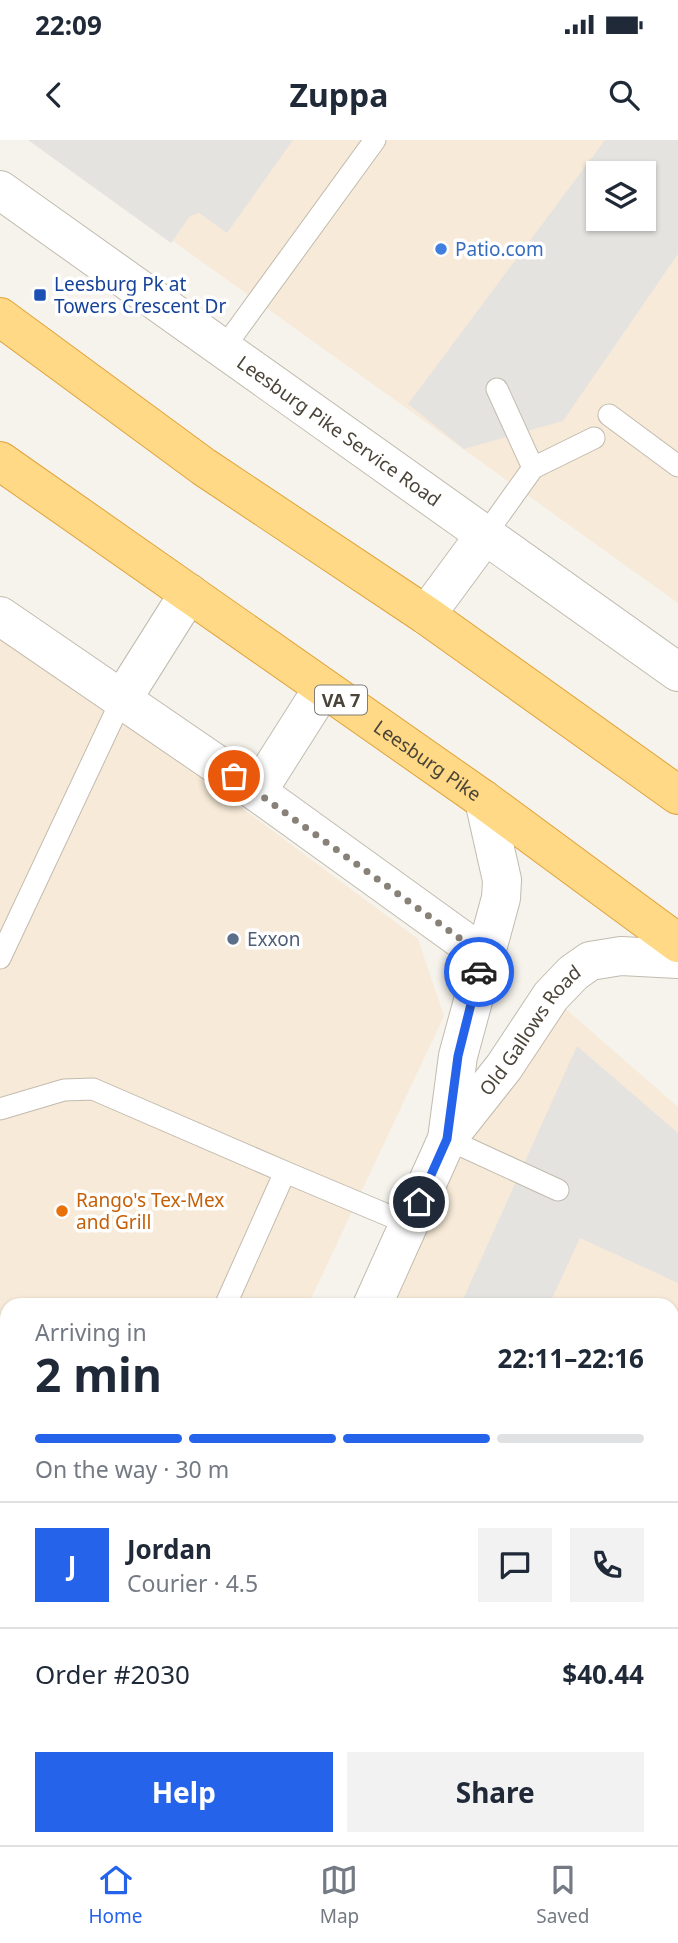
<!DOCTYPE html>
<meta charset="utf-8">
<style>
:root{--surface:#fff;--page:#f2f2f3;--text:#1f2937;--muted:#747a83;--line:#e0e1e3;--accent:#2563eb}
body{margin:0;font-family:"Noto Sans",sans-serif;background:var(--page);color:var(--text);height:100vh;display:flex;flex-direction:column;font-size:26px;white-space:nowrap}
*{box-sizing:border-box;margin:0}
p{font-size:23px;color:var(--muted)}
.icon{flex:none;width:38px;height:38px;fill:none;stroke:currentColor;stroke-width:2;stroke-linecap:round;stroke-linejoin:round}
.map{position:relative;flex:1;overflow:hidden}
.side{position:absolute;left:0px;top:1158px;width:679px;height:548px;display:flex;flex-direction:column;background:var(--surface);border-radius:21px 21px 0 0;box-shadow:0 2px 5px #0004}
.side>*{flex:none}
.fabs{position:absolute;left:586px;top:21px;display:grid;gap:14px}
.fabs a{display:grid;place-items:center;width:70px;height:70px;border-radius:0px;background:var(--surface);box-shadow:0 2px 5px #0004;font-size:35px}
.pin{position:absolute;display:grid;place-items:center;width:60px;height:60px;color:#fff;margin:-30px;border:4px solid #fff;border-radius:50%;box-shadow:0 2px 7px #0007}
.courier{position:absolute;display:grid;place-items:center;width:70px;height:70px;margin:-35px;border:5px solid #2563eb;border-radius:50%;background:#fff;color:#222;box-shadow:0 2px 9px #0007}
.head em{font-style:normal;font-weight:700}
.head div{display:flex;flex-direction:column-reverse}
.head{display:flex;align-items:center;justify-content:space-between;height:119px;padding:0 35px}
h1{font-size:46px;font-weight:700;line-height:52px}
.bar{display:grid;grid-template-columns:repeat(4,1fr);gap:10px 7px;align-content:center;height:84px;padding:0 35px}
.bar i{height:9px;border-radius:5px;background:var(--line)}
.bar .active{background:var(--accent)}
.bar p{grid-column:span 4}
.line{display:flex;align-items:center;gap:18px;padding:0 35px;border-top:2px solid var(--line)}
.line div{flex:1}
.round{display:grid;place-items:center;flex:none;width:74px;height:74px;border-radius:0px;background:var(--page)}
.cta{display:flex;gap:14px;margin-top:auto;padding:14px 35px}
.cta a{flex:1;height:80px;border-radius:0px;background:var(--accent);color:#fff;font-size:28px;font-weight:700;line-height:80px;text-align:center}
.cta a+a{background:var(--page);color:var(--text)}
.status{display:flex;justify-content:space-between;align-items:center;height:49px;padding:0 35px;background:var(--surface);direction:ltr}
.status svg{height:19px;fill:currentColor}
header{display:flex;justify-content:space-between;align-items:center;height:91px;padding:0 35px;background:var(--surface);font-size:32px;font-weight:700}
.menu{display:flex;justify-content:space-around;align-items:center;height:98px;border-top:2px solid var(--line);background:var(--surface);font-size:19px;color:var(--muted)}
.menu a{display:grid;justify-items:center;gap:4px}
.menu .active{color:var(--accent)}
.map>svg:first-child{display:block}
.commercial{fill:#f7ead8;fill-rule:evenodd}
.parking{fill:#e5e3e0;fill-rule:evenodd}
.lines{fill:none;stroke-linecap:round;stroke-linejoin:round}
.service-casing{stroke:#c2bbae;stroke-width:23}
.minor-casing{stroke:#c2bbae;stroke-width:40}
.tertiary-casing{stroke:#c2bbae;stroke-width:40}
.trunk-casing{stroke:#e0a43c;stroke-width:40}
.service{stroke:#fff;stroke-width:21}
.minor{stroke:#fff;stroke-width:38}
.tertiary{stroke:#fff;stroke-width:38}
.trunk{stroke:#ffd985;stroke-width:38}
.done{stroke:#878178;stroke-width:7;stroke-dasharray:0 12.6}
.route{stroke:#2563eb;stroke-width:9}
.shop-dot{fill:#3f7fe0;stroke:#fff;stroke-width:2.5}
.transit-dot{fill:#1a4fb4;stroke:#fff;stroke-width:2.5}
.service-dot{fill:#5c6f8a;stroke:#fff;stroke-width:2.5}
.food-dot{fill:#e8710a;stroke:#fff;stroke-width:2.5}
.labels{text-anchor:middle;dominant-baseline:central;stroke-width:7;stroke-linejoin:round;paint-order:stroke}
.shield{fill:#fff;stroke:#817c74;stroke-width:2}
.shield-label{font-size:18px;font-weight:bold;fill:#4b4439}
.shop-label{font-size:19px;fill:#366cbe;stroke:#fff;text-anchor:start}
.transit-label{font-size:19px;fill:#164399;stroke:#fff;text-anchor:start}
.street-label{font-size:19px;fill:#4b4439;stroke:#fff}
.service-label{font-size:19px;fill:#4e5e75;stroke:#fff;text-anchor:start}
.food-label{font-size:19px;fill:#c56008;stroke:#fff;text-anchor:start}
</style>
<div class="status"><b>22:09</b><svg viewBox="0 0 49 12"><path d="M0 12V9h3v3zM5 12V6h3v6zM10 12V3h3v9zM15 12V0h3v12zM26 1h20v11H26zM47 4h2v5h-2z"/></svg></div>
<header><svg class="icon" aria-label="back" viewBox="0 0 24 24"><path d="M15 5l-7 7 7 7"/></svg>Zuppa<svg class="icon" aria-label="search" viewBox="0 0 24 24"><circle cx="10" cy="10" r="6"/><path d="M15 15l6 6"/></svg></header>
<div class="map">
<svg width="678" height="1705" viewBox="0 0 678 1705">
<rect width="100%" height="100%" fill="#f6f3ec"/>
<path class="commercial" d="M32 0H678V463ZM598 33H644V79H598Z
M0 488 418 799 444 876 308 1165 7 1166V1699H62L59 1705H0Z
M551 856 678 967V1705H202L205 1699H672V1166L373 1165Z"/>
<path class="parking" d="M28 0H293L227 93 199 73 190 76 171 103Z
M605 0H678V114L563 281 464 309 408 264ZM598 33H644V79H598Z
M577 906 678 993V1143L580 1098 549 1165 460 1166Z
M672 1271 678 1273V1633L672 1630Z
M0 1560 7 1563V1629L0 1626Z
M672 1692 678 1695V1705H472L460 1699H672Z
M238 1699H378L375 1705H235Z"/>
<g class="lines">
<defs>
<path id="service" d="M223 209 375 0
M497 249 533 328 594 298
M609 275 678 326
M485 395 533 328
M0 818 121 561
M0 969 64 950 93 949 285 1032
M447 999 558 1050
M225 1166 285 1032 409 1084
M0 1478 7 1481
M0 1536 7 1539"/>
<g id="minor">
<path id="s1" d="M0 50 678 532"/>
<path d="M426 475 485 395"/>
<path d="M0 476 257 652 483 815"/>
<path d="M121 561 189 453"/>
<path d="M257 652 323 548"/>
</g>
<g id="tertiary">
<path d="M447 999 458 916 501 758 502 740 484 660"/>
<path id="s2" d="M372 1166 447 999 504 927 551 856 573 833 590 821 621 816 678 819"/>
<path d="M132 1705 134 1699"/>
</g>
<g id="trunk">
<path d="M0 177 204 327 426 475 678 655"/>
<path id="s3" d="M0 321 484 660 678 803"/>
</g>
</defs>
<use href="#service" class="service-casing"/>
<use href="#minor" class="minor-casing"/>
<use href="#tertiary" class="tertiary-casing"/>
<use href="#trunk" class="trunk-casing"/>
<use href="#service" class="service"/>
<use href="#minor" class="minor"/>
<use href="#tertiary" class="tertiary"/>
<use href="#trunk" class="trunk"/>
</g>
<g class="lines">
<path class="done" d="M234 636 483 815 479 832"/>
<path class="route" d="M419 1062 447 999 458 916 479 832"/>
</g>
<circle class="shop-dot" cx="441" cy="109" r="7"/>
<rect class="transit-dot" x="33" y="148" width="14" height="14" rx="3.5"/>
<circle class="service-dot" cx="233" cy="799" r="7"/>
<circle class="food-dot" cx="62" cy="1071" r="7"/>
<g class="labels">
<rect class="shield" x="315" y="545.5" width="52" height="29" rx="5"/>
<g class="shield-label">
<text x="341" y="560">VA 7</text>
</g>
<g class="shop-label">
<text x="455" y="109">Patio.com</text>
</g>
<g class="transit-label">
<text x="54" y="144">Leesburg Pk at<tspan x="54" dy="22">Towers Crescent Dr</tspan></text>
</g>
<g class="street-label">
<text stroke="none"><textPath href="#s1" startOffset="416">Leesburg Pike Service Road</textPath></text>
<text stroke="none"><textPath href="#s3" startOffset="522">Leesburg Pike</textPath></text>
<text stroke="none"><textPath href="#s2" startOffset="320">Old Gallows Road</textPath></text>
</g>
<g class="service-label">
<text x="247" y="799">Exxon</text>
</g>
<g class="food-label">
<text x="76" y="1060">Rango's Tex-Mex<tspan x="76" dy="22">and Grill</tspan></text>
</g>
</g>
</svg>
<div class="fabs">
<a><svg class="icon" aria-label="layers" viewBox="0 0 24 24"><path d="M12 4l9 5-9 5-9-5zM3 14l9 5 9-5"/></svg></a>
</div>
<div class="pin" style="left:234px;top:636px;background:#ea580c"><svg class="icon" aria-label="bag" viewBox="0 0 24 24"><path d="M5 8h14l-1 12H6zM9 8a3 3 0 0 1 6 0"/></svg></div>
<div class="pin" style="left:419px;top:1062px;background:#1f2937"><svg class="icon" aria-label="home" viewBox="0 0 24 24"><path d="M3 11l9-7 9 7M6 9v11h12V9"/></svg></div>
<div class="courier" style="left:479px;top:832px"><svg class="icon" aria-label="car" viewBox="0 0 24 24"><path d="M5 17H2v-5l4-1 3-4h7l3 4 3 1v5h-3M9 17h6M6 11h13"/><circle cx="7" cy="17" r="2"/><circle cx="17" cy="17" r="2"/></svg></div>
<section class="side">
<div class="head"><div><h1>2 min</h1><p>Arriving in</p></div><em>22:11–22:16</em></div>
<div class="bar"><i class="active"></i><i class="active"></i><i class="active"></i><i></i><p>On the way · 30 m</p></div>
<div class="line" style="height:126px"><b class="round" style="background:var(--accent);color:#fff">J</b><div><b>Jordan</b><p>Courier · 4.5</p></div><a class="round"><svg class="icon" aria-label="chat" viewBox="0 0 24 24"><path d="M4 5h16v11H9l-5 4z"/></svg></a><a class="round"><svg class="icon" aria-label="phone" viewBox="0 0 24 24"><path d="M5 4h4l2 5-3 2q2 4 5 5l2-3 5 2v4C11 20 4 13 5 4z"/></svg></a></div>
<div class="line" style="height:91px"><div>Order #2030</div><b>$40.44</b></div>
<div class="cta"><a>Help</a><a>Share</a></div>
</section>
</div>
<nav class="menu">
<a class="active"><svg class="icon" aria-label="home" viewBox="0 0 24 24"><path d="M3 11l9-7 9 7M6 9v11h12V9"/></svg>Home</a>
<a><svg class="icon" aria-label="map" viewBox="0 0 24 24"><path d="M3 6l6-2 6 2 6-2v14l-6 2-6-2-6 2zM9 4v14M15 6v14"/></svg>Map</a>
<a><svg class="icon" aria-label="saved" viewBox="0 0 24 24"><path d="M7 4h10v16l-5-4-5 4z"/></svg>Saved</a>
</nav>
